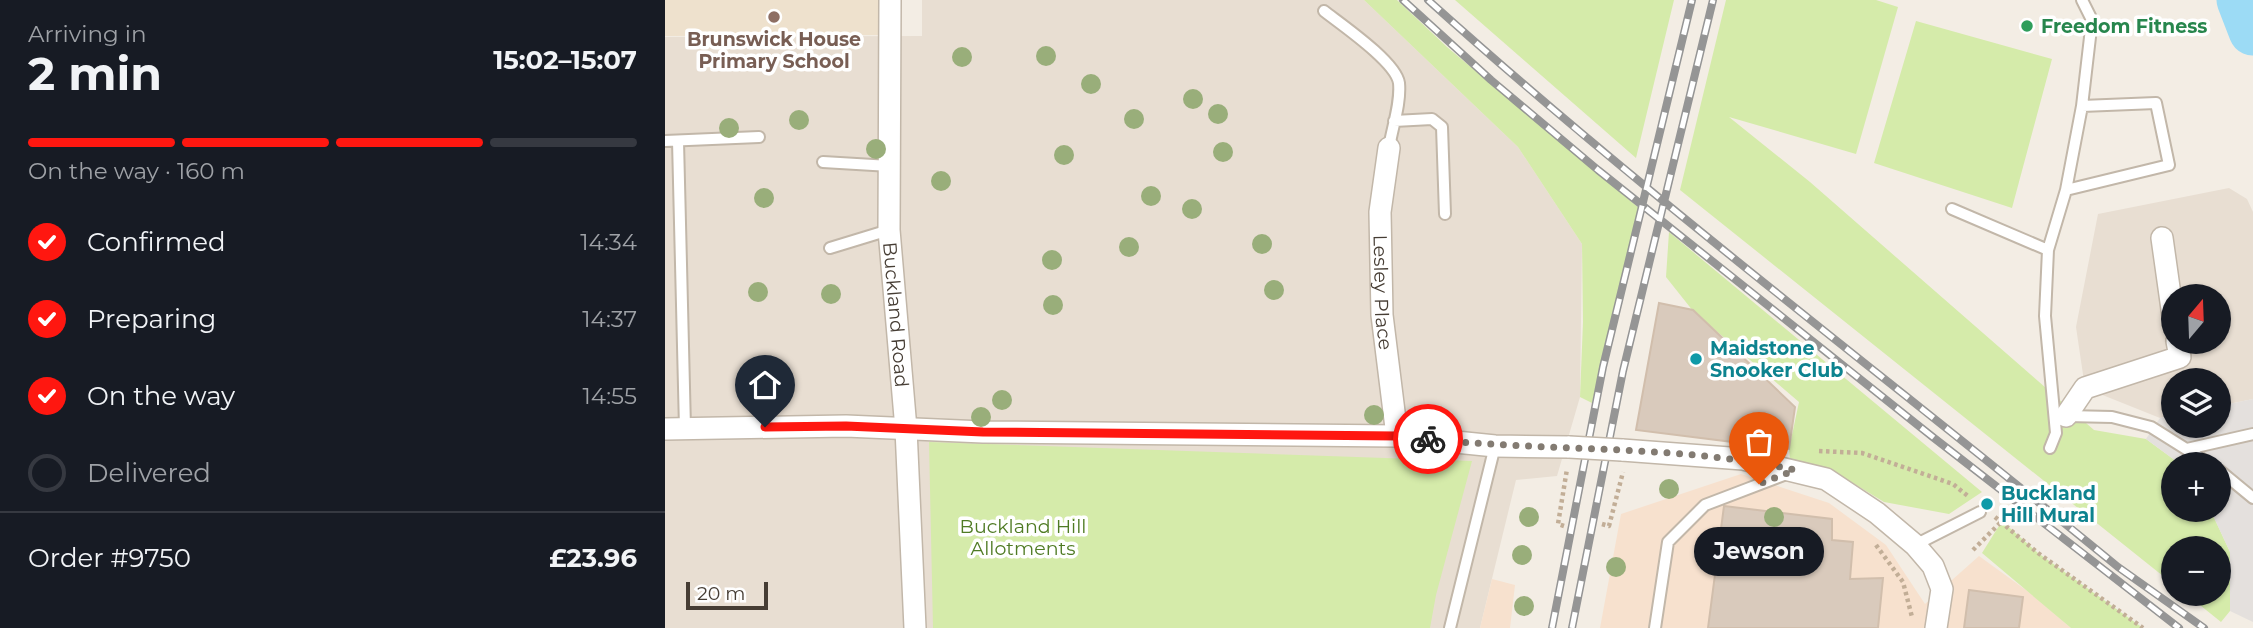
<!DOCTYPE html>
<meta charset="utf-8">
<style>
:root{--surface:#171b24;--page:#242831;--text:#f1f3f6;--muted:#9ea1a6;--line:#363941;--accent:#ff1710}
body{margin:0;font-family:Montserrat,sans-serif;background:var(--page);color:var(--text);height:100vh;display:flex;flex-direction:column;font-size:26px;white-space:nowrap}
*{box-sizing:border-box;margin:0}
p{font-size:23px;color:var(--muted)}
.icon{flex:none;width:38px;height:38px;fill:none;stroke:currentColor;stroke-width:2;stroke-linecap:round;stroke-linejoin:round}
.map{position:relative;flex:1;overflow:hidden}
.panel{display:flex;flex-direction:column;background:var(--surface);width:665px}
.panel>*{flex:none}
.needle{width:46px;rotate:19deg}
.buttons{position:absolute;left:1496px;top:284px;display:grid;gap:14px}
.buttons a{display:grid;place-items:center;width:70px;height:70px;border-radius:50%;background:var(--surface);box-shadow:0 2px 5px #0004;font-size:35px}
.scale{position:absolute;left:21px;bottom:18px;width:82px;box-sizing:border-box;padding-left:7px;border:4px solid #463d34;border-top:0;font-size:19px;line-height:24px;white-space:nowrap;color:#463d34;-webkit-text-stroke:5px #fff;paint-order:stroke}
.pin{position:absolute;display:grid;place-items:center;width:60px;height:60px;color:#fff;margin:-72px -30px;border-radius:50% 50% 50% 0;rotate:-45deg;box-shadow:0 0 7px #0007}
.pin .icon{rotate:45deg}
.courier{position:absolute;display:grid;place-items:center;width:70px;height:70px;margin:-35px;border:5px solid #ff1710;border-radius:50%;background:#fff;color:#222;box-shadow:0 2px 9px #0007}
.bubble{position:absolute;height:49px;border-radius:24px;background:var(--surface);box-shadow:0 2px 5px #0004;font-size:23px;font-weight:700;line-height:49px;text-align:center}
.overview em{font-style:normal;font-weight:700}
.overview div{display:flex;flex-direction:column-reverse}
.overview{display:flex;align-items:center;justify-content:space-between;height:119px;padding:0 28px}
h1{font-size:46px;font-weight:700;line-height:52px}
.bar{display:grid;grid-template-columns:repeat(4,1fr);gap:10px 7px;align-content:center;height:84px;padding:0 28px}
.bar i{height:9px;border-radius:5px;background:var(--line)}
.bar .active{background:var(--accent)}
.bar p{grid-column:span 4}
.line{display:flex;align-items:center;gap:18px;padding:0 28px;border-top:2px solid var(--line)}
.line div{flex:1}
ol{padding:0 28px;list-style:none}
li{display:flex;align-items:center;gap:21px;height:77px}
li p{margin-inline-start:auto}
li .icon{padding:7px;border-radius:50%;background:var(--accent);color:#fff;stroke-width:4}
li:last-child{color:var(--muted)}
li i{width:38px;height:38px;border:4px solid var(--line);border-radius:50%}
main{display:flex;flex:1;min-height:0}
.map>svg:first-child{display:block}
.residential{fill:#e8ded2;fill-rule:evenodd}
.commercial{fill:#f7e1ce}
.education{fill:#eee1cd}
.green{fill:#d5ebaa}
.parking{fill:#e4e0dd}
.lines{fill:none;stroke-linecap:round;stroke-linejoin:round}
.river{stroke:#9cdbf5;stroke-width:49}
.building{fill:#d9cabc;stroke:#d1beac;stroke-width:2}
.service-casing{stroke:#c2b7a9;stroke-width:14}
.minor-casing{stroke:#c2b7a9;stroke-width:24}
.path{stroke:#c2ae97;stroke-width:4.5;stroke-dasharray:3.5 3.5;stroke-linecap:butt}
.service{stroke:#fff;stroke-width:10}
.minor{stroke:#fff;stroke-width:21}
.rail-casing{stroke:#959595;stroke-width:8}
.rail{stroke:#fff;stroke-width:5;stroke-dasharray:16;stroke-linecap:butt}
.minor-bridge-casing{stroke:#c2b7a9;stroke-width:24;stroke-linecap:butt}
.minor-bridge{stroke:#fff;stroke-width:21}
.tree{fill:#99ae7a}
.done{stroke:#837b72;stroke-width:7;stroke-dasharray:0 12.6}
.route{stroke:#ff1710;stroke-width:9}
.education-dot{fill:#8d6e63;stroke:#fff;stroke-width:2.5}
.leisure-dot{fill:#2e9e5b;stroke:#fff;stroke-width:2.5}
.culture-dot{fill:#0f9aa8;stroke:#fff;stroke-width:2.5}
.labels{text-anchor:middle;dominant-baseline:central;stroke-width:7;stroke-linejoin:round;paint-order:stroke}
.leisure-label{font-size:19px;font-weight:bold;fill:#27864d;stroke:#fff;text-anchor:start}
.education-label{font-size:19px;font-weight:bold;fill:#785e54;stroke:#fff}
.street-label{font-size:19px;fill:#463d34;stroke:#fff}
.culture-label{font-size:19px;font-weight:bold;fill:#0d838f;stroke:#fff;text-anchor:start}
.park-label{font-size:19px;fill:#4f7b24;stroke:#fff}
</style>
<main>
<section class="panel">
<div class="overview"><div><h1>2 min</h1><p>Arriving in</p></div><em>15:02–15:07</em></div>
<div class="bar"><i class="active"></i><i class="active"></i><i class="active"></i><i></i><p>On the way · 160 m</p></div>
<ol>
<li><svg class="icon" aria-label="check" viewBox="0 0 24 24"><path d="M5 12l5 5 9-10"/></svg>Confirmed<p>14:34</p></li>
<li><svg class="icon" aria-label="check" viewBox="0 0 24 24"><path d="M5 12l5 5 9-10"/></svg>Preparing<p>14:37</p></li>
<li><svg class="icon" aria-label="check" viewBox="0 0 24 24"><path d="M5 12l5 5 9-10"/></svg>On the way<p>14:55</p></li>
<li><i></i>Delivered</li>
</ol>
<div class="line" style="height:91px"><div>Order #9750</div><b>£23.96</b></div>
</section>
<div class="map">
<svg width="1588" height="628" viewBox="0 0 1588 628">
<rect width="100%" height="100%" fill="#f3ede4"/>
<path class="residential" d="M257 0H699L853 147 917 244 915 397 892 476 851 480 815 628H0V37L257 36Z
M1564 188 1582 199 1588 212V399L1554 406V380H1508V415L1495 418 1420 388 1411 327 1433 214ZM1508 296H1554V341H1508Z"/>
<path class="commercial" d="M1076 474 1164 503 1221 545 1260 604 1314 556 1365 593 1406 628H935L956 514Z
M827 579 850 585 845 628H815Z"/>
<path class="education" d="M0 0H218L219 35 0 36Z"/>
<path class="green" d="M699 0H732L782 47 974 208 927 403 915 397 918 322 917 244 853 147Z
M790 0H1009L971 158Z
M1061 0H1211L1233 7 1191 154 1064 117 1145 182 1429 430 1481 439 1515 464H1508V509H1545L1565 552V611L1556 622 1520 593H1554V548H1508V584L1015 190Z
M1251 21 1387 59 1347 208 1209 163Z
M1004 232 1317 492 1284 514 1219 502 1183 480 1125 460 1124 449 1134 402 1028 311 1001 277Z
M264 442 807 461 771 595 765 628H268Z
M1337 521 1373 553 1478 628H1406L1317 553Z"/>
<path class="parking" d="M1588 399V622L1565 611V552L1545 509H1554V464H1515L1481 439 1495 418 1508 415V425H1554V406Z"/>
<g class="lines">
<path class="river" d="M1576 0 1588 31"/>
</g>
<path class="building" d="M994 303 1028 310 1130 407 1124 449 971 430Z
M1059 506 1167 519V540L1188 542 1185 579 1218 578 1213 628H1043Z
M1304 590 1358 597 1354 628H1299Z"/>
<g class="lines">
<defs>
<path id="service" d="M659 11C677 25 731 62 734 83 736 104 727 128 724 148
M729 121 767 119 777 127 780 214
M0 141 94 137
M13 141 20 428
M158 162 225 166
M1401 190 1504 165 1491 103 1417 106
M1287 209 1383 250
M165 248 224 230
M1402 416 1447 417 1486 427 1545 464
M1385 448 1391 433 1380 316 1383 250 1401 190 1417 106 1427 20 1417 0
M1522 449 1588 434
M1554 470 1588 498
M1250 545 1315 512
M785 628 830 446
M990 628 1003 542 1040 505 1124 473"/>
<g id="minor">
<path id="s1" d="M225 0 224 230 241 429 250 628"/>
<path id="s2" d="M724 148 715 212 717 315 732 436"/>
<path d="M1497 238 1508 316"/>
<path d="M1401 416 1420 388 1515 357 1512 341"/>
<path d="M0 429 181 426 318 432 732 436 830 446 904 447"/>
<path d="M957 450 1078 459 1161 479 1212 513 1250 545 1268 566 1277 589 1271 628"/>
</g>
</defs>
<use href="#service" class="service-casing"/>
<use href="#minor" class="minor-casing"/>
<path class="path" d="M1154 451 1197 453 1288 484 1304 497
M1330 517 1373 553 1478 628
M937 524 944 526 958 472
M899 526 893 524 902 469
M1211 545 1238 582 1247 617
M1308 550 1337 521"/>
<use href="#service" class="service"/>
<use href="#minor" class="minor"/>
<defs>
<path id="rail" d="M738 0 826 80 933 170 1269 438 1514 628
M763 0C984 199 1223 378 1453 567L1539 628
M887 628 938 367 1027 0
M907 628 958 371 1048 0"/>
</defs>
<use href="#rail" class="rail-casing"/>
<use href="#rail" class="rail"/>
<defs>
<path id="minor-bridge" d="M904 447 957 450"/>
</defs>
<use href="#minor-bridge" class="minor-bridge-casing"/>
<use href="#minor-bridge" class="minor-bridge"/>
</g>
<g class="tree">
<circle cx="381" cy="56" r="10"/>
<circle cx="297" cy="57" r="10"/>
<circle cx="426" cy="84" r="10"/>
<circle cx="528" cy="99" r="10"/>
<circle cx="553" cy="114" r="10"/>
<circle cx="469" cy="119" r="10"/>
<circle cx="134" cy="120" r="10"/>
<circle cx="64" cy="128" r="10"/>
<circle cx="211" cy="149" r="10"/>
<circle cx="558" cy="152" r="10"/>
<circle cx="399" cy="155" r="10"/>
<circle cx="276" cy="181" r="10"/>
<circle cx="486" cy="196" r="10"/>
<circle cx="99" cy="198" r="10"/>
<circle cx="527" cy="209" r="10"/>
<circle cx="597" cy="244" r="10"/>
<circle cx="464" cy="247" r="10"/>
<circle cx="387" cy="260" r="10"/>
<circle cx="609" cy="290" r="10"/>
<circle cx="93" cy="292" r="10"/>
<circle cx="166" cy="294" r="10"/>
<circle cx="388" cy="305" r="10"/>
<circle cx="337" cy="400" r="10"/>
<circle cx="709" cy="415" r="10"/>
<circle cx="316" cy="417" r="10"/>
<circle cx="1004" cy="489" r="10"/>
<circle cx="864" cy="517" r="10"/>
<circle cx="1109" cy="517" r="10"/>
<circle cx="857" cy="555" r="10"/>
<circle cx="951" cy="567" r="10"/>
<circle cx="859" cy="606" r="10"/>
</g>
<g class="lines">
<path class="done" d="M763 439C885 452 1010 444 1130 470L1094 484"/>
<path class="route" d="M100 427 181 426 318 432 732 436 763 439"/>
</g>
<circle class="education-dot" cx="109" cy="17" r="7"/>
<circle class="leisure-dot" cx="1362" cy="26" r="7"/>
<g class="culture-dot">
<circle cx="1031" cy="359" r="7"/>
<circle cx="1322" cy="504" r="7"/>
</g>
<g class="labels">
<g class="leisure-label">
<text x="1376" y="26">Freedom Fitness</text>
</g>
<g class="education-label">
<text x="109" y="39">Brunswick House<tspan x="109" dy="22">Primary School</tspan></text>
</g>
<g class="street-label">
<text stroke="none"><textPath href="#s2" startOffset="145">Lesley Place</textPath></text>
<text stroke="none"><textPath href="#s1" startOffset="315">Buckland Road</textPath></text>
</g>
<g class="culture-label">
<text x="1045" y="348">Maidstone<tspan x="1045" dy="22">Snooker Club</tspan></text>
<text x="1336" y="493">Buckland<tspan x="1336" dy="22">Hill Mural</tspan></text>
</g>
<g class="park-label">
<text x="358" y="526">Buckland Hill<tspan x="358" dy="22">Allotments</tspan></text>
</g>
</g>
</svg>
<div class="buttons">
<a><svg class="needle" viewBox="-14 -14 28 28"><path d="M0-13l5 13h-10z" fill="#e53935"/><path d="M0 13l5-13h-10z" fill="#9ea1a6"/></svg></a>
<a><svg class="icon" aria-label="layers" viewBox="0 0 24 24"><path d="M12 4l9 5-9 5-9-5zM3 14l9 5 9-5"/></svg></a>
<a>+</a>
<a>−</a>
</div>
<div class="scale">20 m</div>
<div class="pin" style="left:1094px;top:484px;background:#ea580c"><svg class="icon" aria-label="bag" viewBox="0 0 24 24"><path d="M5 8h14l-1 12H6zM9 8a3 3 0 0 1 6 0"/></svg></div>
<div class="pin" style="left:100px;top:427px;background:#1f2937"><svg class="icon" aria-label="home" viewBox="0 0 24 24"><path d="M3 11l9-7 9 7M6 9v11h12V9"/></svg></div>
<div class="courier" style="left:763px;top:439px"><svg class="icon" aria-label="bike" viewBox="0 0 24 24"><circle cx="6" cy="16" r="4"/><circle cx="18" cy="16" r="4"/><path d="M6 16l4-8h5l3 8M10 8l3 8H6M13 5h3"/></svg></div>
<div class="bubble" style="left:1029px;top:527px;width:130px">Jewson</div>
</div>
</main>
